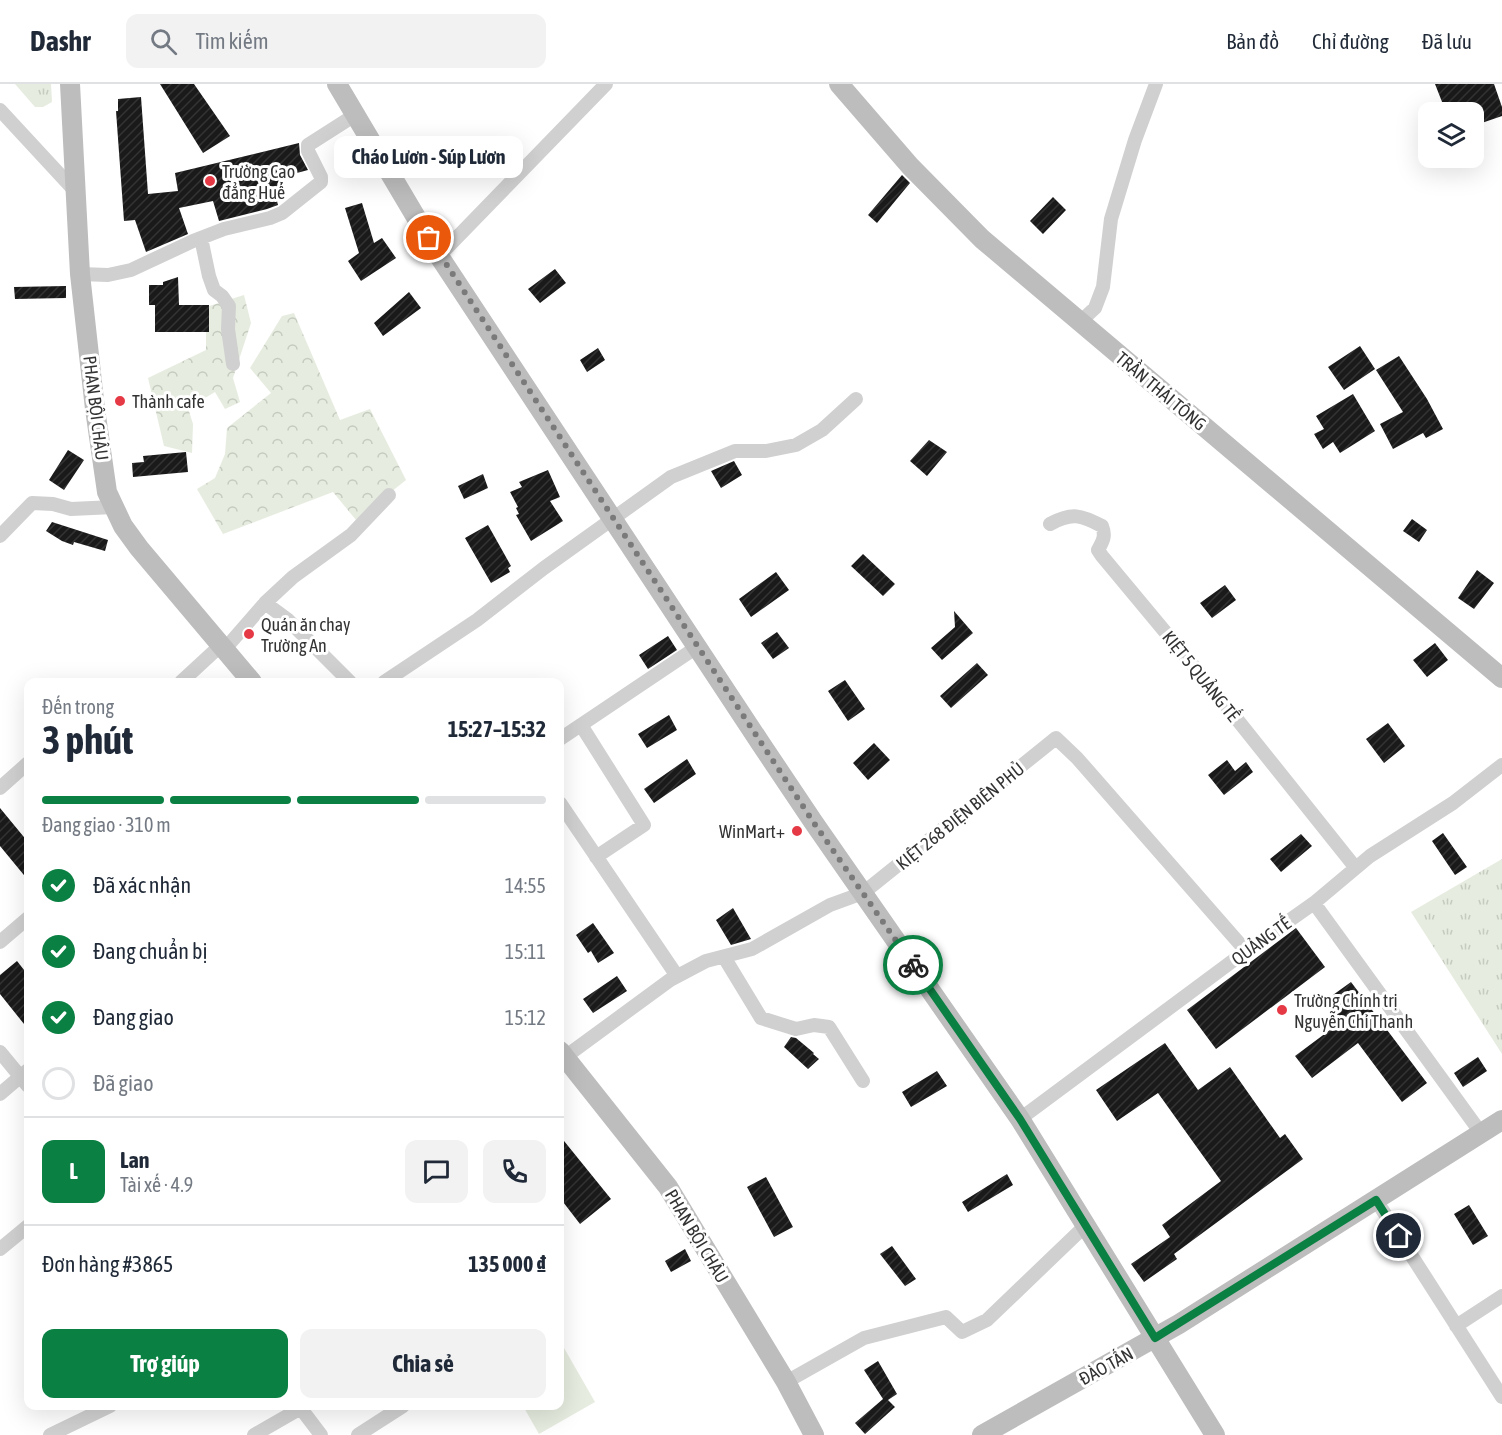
<!DOCTYPE html>
<html lang="vi">
<meta charset="utf-8">
<style>
:root{--surface:#fff;--page:#f2f2f3;--text:#1f2937;--muted:#747a83;--line:#e0e1e3;--accent:#0b8043}
body{margin:0;font-family:"Asap Condensed",sans-serif;background:var(--page);color:var(--text);height:100vh;display:flex;flex-direction:column;font-size:22px;white-space:nowrap}
*{box-sizing:border-box;margin:0}
p{font-size:20px;color:var(--muted)}
.icon{flex:none;width:33px;height:33px;fill:none;stroke:currentColor;stroke-width:2;stroke-linecap:round;stroke-linejoin:round}
.map{position:relative;flex:1;overflow:hidden}
.panel{position:absolute;left:24px;top:594px;width:540px;height:732px;display:flex;flex-direction:column;background:var(--surface);border-radius:12px;box-shadow:0 6px 24px #0002}
.panel>*{flex:none}
.fabs{position:absolute;left:1418px;top:18px;display:grid;gap:12px}
.fabs a{display:grid;place-items:center;width:66px;height:66px;border-radius:12px;background:var(--surface);box-shadow:0 6px 24px #0002;font-size:30px}
.pin{position:absolute;display:grid;place-items:center;width:51px;height:51px;color:#fff;margin:-26px;border:3px solid #fff;border-radius:50%;box-shadow:0 2px 6px #0007}
.courier{position:absolute;display:grid;place-items:center;width:60px;height:60px;margin:-30px;border:4px solid #0b8043;border-radius:50%;background:#fff;color:#222;box-shadow:0 2px 8px #0007}
.bubble{position:absolute;height:42px;border-radius:12px;background:var(--surface);box-shadow:0 6px 24px #0002;font-size:20px;font-weight:700;line-height:42px;text-align:center}
.headline em{font-style:normal;font-weight:700}
.headline div{display:flex;flex-direction:column-reverse}
.headline{display:flex;align-items:center;justify-content:space-between;height:102px;padding:0 18px}
h1{font-size:39px;font-weight:700;line-height:45px}
.bar{display:grid;grid-template-columns:repeat(4,1fr);gap:9px 6px;align-content:center;height:72px;padding:0 18px}
.bar i{height:8px;border-radius:4px;background:var(--line)}
.bar .selected{background:var(--accent)}
.bar p{grid-column:span 4}
.line{display:flex;align-items:center;gap:15px;padding:0 18px;border-top:2px solid var(--line)}
.line div{flex:1}
.round{display:grid;place-items:center;flex:none;width:63px;height:63px;border-radius:12px;background:var(--page)}
ol{padding:0 18px;list-style:none}
li{display:flex;align-items:center;gap:18px;height:66px}
li p{margin-inline-start:auto}
li .icon{padding:6px;border-radius:50%;background:var(--accent);color:#fff;stroke-width:4}
li:last-child{color:var(--muted)}
li i{width:33px;height:33px;border:3px solid var(--line);border-radius:50%}
.primary-button{display:flex;gap:12px;margin-top:auto;padding:12px 18px}
.primary-button a{flex:1;height:69px;border-radius:12px;background:var(--accent);color:#fff;font-size:24px;font-weight:700;line-height:69px;text-align:center}
.primary-button a+a{background:var(--page);color:var(--text)}
header{display:flex;align-items:center;gap:36px;box-sizing:border-box;height:84px;padding:0 30px;background:var(--surface);border-bottom:2px solid var(--line)}
header strong{font-size:28px}
nav{display:flex;gap:33px;margin-inline-start:auto;font-size:21px}
.search{width:420px;height:54px;background:var(--page);display:flex;align-items:center;gap:15px;box-sizing:border-box;padding:0 21px;border-radius:12px;color:var(--muted);font-size:22px}
.map>svg:first-child{display:block}
.grass{fill:url(#grass-tufts)}
.forest{fill:url(#forest-crowns)}
.park{fill:#e6ecdf}
.building{fill:url(#building-hatch)}
.lines{fill:none;stroke-linecap:round;stroke-linejoin:round}
.street{stroke:#d0d0d0;stroke-width:14}
.secondary{stroke:#bdbdbd;stroke-width:20}
.done{stroke:#7a7a7a;stroke-width:6;stroke-dasharray:0 10.8}
.route{stroke:#0b8043;stroke-width:8}
.poi-dot{fill:#e63946;stroke:#fff;stroke-width:2}
.labels{text-anchor:middle;dominant-baseline:central;stroke-width:6;stroke-linejoin:round;paint-order:stroke}
.poi-label{font-size:18px;fill:#333;stroke:#fff;text-anchor:start}
.street-label{font-size:18px;fill:#333;stroke:#fff}
</style>
<header>
<strong>Dashr</strong>
<div class="search"><svg class="icon" aria-label="search" viewBox="0 0 24 24"><circle cx="10" cy="10" r="6"/><path d="M15 15l6 6"/></svg>Tìm kiếm</div>
<nav><a>Bản đồ</a><a>Chỉ đường</a><a>Đã lưu</a></nav>
</header>
<div class="map">
<svg width="1502" height="1351" viewBox="0 0 1502 1351">
<defs>
<pattern id="grass-tufts" width="24" height="20" patternUnits="userSpaceOnUse" patternTransform="scale(1.5)"><rect width="24" height="20" fill="#e6ecdf"/><path d="M3 7l-1-3M5 7V3M7 7l1-3M15 17l-1-3M17 17v-4M19 17l1-3" fill="none" stroke="#c6cbc0"/></pattern>
<pattern id="forest-crowns" width="20" height="18" patternUnits="userSpaceOnUse" patternTransform="scale(1.5)"><rect width="20" height="18" fill="#e6ecdf"/><path d="M2 6a3 3 0 1 1 6 0M12 15a3 3 0 1 1 6 0" fill="none" stroke="#c6cbc0"/></pattern>
<pattern id="building-hatch" width="6" height="6" patternUnits="userSpaceOnUse" patternTransform="scale(1.5)"><rect width="6" height="6" fill="#1a1a1a"/><path d="M-1 1l2-2M0 6l6-6M5 7l2-2" fill="none" stroke="#333"/></pattern>
</defs>
<rect width="100%" height="100%" fill="#fff"/>
<path class="grass" d="M15 0H51L52 18 43 23H35Z
M1502 775V970L1411 828Z"/>
<path class="forest" d="M244 211 251 239 233 294 240 318 225 325 215 308 188 324 193 340 192 369 164 362 148 294 206 266V223Z
M294 229 340 336 370 325 406 396 356 436 333 408 223 450 197 405 215 394 225 370 227 344 271 309 250 284 282 232Z"/>
<path class="park" d="M560 1257 595 1318 539 1350 523 1322H560Z"/>
<path class="building" d="M160 0H194L230 52 203 69Z
M1435 0H1494L1502 23V32L1473 42V28H1446Z
M141 13 148 110 178 107 175 89 299 59 300 71 308 86 282 93 284 111 276 113 278 121 267 125 219 137 213 117 179 124 188 150 146 168 135 136 124 137 116 27H118V15Z
M902 91 910 99 877 139 868 131Z
M1053 113 1066 126 1043 150 1030 137Z
M362 119 374 159 382 154 396 174 361 197 348 177 359 169 345 124Z
M555 185 566 199 540 219 528 205Z
M178 193 179 221H209V248H155V221H149V201H163V198Z
M66 202V214L15 215 14 203Z
M409 208 421 224 383 252 374 239Z
M1360 262 1375 285 1344 306 1328 283Z
M598 264 605 276 587 288 580 276Z
M1399 272 1427 315 1443 345 1426 354 1423 349 1393 365 1380 340 1403 328 1376 286Z
M1353 310 1375 347 1340 369 1333 358 1323 365 1314 350 1324 345 1316 332Z
M929 356 947 368 927 392 910 377Z
M68 366 84 376 64 406 49 396Z
M186 368 188 388 133 393 132 379 144 378 143 372Z
M734 377 742 391 721 404 711 387Z
M548 386 560 413 550 417 563 437 531 457 516 431 519 430 516 424 518 423 510 408 522 403 519 398Z
M483 390 488 404 464 415 458 402Z
M1412 435 1427 446 1419 458 1403 447Z
M52 438 108 456 105 467 74 458 73 461 62 457 46 447Z
M488 441 511 482 508 484 510 488 491 499 465 454Z
M863 470 895 500 883 512 851 482Z
M1477 486 1494 499 1474 525 1458 514Z
M776 488 789 506 751 533 739 515Z
M1225 501 1236 516 1212 534 1200 519Z
M954 527 973 549 942 576 931 564 955 543Z
M777 548 789 564 773 575 761 559Z
M668 552 677 566 648 585 639 571Z
M1435 559 1448 576 1427 593 1413 576Z
M977 579 988 591 951 624 940 612Z
M845 596 865 625 848 637 828 607Z
M669 631 677 646 647 664 638 650Z
M1388 639 1405 662 1384 679 1366 655Z
M874 659 890 676 868 696 853 679Z
M687 675 696 690 654 719 644 705Z
M1227 676 1235 687 1246 678 1253 688 1224 711 1208 691Z
M0 724 28 758V796L0 762Z
M1443 749 1467 783 1455 791 1432 757Z
M1301 750 1312 762 1281 788 1270 775Z
M733 824 751 855 731 861 716 836Z
M593 839 614 869 598 879 591 867 588 869 576 851Z
M1296 844 1325 883 1216 965 1187 926Z
M17 877 28 891V945L0 910V891Z
M617 892 627 907 593 929 583 915Z
M1351 898 1427 999 1402 1018 1358 959 1312 994 1295 972 1342 937 1326 916Z
M791 953 796 954 814 969 813 970 819 975 808 985 784 963Z
M1165 959 1198 1006 1230 983 1280 1054 1285 1050 1303 1075 1174 1170 1177 1175 1144 1198 1131 1180 1170 1153 1162 1141 1221 1097 1158 1009 1117 1037 1096 1006Z
M1478 973 1487 987 1463 1003 1454 989Z
M937 987 947 1002 911 1023 902 1008Z
M560 1052 611 1115 580 1140 560 1114Z
M1007 1090 1013 1101 968 1128 962 1118Z
M766 1093 793 1143 774 1153 747 1103Z
M1469 1121 1488 1152 1473 1161 1454 1130Z
M892 1162 916 1195 905 1202 880 1170Z
M685 1165 691 1177 671 1188 665 1177Z
M878 1277 897 1310 888 1316 895 1323 865 1350 855 1339 883 1315 864 1286Z"/>
<g class="lines">
<path class="street" d="M0 26 75 107
M201 154 209 192 214 206 222 212 229 222 228 245 233 280
M439 172 606 0
M80 190 108 191 131 186 193 157 224 145 270 134 282 129 321 98V93L308 67V61L355 31
M1080 238 1095 224 1103 203 1111 135 1135 56 1156 0
M1050 440C1072 428 1081 431 1102 442 1106 452 1103 457 1098 466L1102 472 1216 609 1355 783
M0 452 32 419 53 420 71 425 114 423
M265 519 288 536 350 598
M224 566 265 519 293 493 351 451 389 411
M181 598 220 562
M384 598 477 536 544 484 671 393 735 367H766L796 361 822 346 856 315
M581 641 644 741 596 773
M560 655 697 563
M0 704 28 679
M560 719 677 892
M1314 819 1481 1049
M0 858 28 834
M724 873 761 934 796 945 814 941 829 943 863 997
M0 968 28 1002
M565 973 670 896 706 877 752 865 830 821 863 809 1056 654 1077 674 1246 867
M0 1010 28 986
M1020 1035 1246 867 1314 819 1370 772 1453 719 1502 681
M1376 1116 1502 1313
M0 1165 28 1142
M1456 1242 1502 1212
M786 1298 864 1254 946 1233 962 1248 987 1236 1085 1142
M299 1322 321 1351
M50 1351 110 1322
M254 1351 301 1324
M358 1351 403 1322"/>
<path class="secondary" d="M70 0 80 190 95 325 107 408 123 442 139 464 252 598
M337 0 439 172 761 660 814 739 1020 1035 1215 1351
M839 0 910 82 982 155 1502 594
M560 967 668 1103 786 1298 814 1351
M982 1351 1179 1240 1502 1036"/>
</g>
<g class="lines">
<path class="done" d="M429 154 814 739 913 881"/>
<path class="route" d="M913 881 1020 1035 1155 1254 1376 1116 1399 1152"/>
</g>
<g class="poi-dot">
<circle cx="210" cy="97" r="6"/>
<circle cx="120" cy="317" r="6"/>
<circle cx="249" cy="550" r="6"/>
<circle cx="797" cy="747" r="6"/>
<circle cx="1282" cy="926" r="6"/>
</g>
<g class="labels">
<g class="poi-label">
<text x="222" y="87">Trường Cao<tspan x="222" dy="21">đẳng Huế</tspan></text>
<text x="132" y="317">Thành cafe</text>
<text x="261" y="540">Quán ăn chay<tspan x="261" dy="21">Trường An</tspan></text>
<text x="785" y="747" text-anchor="end">WinMart+</text>
<text x="1294" y="916">Trường Chính trị<tspan x="1294" dy="21">Nguyễn Chí Thanh</tspan></text>
</g>
<g class="street-label">
<text transform="translate(1161 307) rotate(40)">TRẦN THÁI TÔNG</text>
<text transform="translate(96 324) rotate(83)">PHAN BỘI CHÂU</text>
<text transform="translate(1201 592) rotate(51)">KIỆT 5 QUẢNG TẾ</text>
<text transform="translate(960 732) rotate(-39)">KIỆT 268 ĐIỆN BIÊN PHỦ</text>
<text transform="translate(1261 857) rotate(-36)">QUẢNG TẾ</text>
<text transform="translate(697 1152) rotate(59)">PHAN BỘI CHÂU</text>
<text transform="translate(1106 1282) rotate(-29)">ĐÀO TẤN</text>
</g>
</g>
</svg>
<div class="fabs">
<a><svg class="icon" aria-label="layers" viewBox="0 0 24 24"><path d="M12 4l9 5-9 5-9-5zM3 14l9 5 9-5"/></svg></a>
</div>
<div class="pin" style="left:429px;top:154px;background:#ea580c"><svg class="icon" aria-label="bag" viewBox="0 0 24 24"><path d="M5 8h14l-1 12H6zM9 8a3 3 0 0 1 6 0"/></svg></div>
<div class="pin" style="left:1399px;top:1152px;background:#1f2937"><svg class="icon" aria-label="home" viewBox="0 0 24 24"><path d="M3 11l9-7 9 7M6 9v11h12V9"/></svg></div>
<div class="courier" style="left:913px;top:881px"><svg class="icon" aria-label="bike" viewBox="0 0 24 24"><circle cx="6" cy="16" r="4"/><circle cx="18" cy="16" r="4"/><path d="M6 16l4-8h5l3 8M10 8l3 8H6M13 5h3"/></svg></div>
<div class="bubble" style="left:334px;top:52px;width:189px">Cháo Lươn - Súp Lươn</div>
<section class="panel">
<div class="headline"><div><h1>3 phút</h1><p>Đến trong</p></div><em>15:27–15:32</em></div>
<div class="bar"><i class="selected"></i><i class="selected"></i><i class="selected"></i><i></i><p>Đang giao · 310 m</p></div>
<ol>
<li><svg class="icon" aria-label="check" viewBox="0 0 24 24"><path d="M5 12l5 5 9-10"/></svg>Đã xác nhận<p>14:55</p></li>
<li><svg class="icon" aria-label="check" viewBox="0 0 24 24"><path d="M5 12l5 5 9-10"/></svg>Đang chuẩn bị<p>15:11</p></li>
<li><svg class="icon" aria-label="check" viewBox="0 0 24 24"><path d="M5 12l5 5 9-10"/></svg>Đang giao<p>15:12</p></li>
<li><i></i>Đã giao</li>
</ol>
<div class="line" style="height:108px"><b class="round" style="background:var(--accent);color:#fff">L</b><div><b>Lan</b><p>Tài xế · 4.9</p></div><a class="round"><svg class="icon" aria-label="chat" viewBox="0 0 24 24"><path d="M4 5h16v11H9l-5 4z"/></svg></a><a class="round"><svg class="icon" aria-label="phone" viewBox="0 0 24 24"><path d="M5 4h4l2 5-3 2q2 4 5 5l2-3 5 2v4C11 20 4 13 5 4z"/></svg></a></div>
<div class="line" style="height:78px"><div>Đơn hàng #3865</div><b>135 000 ₫</b></div>
<div class="primary-button"><a>Trợ giúp</a><a>Chia sẻ</a></div>
</section>
</div>
